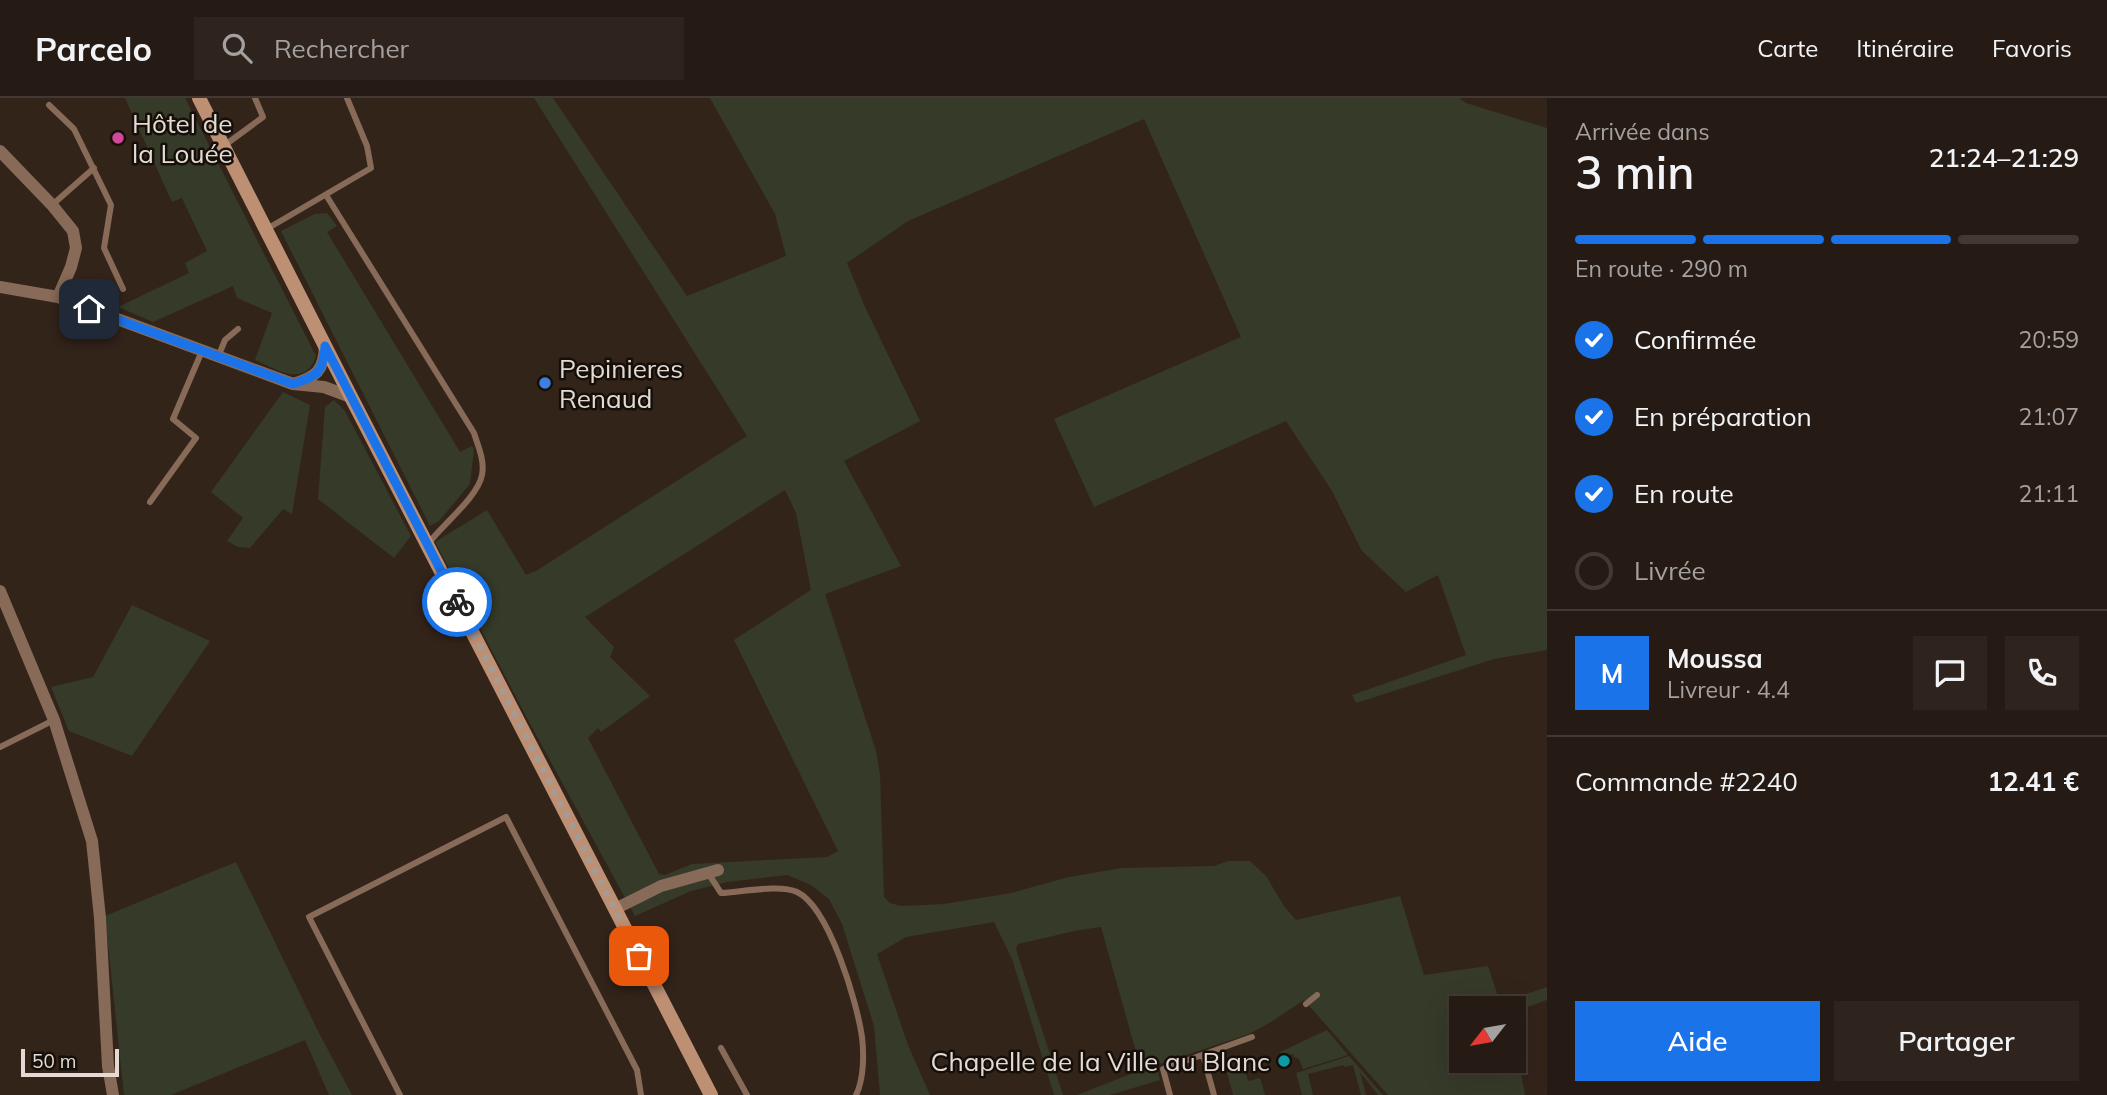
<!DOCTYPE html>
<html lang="fr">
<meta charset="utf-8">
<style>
:root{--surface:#261b14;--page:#2e241d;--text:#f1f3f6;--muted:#a4a1a0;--line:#423934;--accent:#1a73e8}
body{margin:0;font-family:Mulish,sans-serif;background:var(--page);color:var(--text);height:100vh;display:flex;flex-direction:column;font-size:26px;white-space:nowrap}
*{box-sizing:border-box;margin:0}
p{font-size:23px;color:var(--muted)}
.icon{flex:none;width:38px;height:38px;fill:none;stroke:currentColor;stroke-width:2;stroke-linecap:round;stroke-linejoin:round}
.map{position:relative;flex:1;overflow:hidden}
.details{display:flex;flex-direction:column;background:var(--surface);width:560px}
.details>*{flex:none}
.needle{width:46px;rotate:239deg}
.controls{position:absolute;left:1449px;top:898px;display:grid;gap:14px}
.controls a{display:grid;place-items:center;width:77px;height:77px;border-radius:0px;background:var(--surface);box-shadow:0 7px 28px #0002,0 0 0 2px var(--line);font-size:35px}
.scale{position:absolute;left:21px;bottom:18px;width:98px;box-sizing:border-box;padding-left:7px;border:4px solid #e4d9d3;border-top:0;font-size:19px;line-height:24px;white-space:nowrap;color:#e4d9d3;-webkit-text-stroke:5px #150f0a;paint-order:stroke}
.pin{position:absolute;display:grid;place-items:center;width:60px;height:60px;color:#fff;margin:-30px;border-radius:14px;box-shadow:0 4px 10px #0006}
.courier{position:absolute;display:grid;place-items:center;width:70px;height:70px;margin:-35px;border:5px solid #1a73e8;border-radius:50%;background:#fff;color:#222;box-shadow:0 2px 9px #0007}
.headline em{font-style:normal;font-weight:600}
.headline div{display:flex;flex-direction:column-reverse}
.headline{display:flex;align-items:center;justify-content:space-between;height:119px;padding:0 28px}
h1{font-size:46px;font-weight:600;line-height:52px}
.bar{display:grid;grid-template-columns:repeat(4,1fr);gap:10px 7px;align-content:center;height:84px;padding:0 28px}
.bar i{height:9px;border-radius:5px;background:var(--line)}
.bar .selected{background:var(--accent)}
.bar p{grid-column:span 4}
.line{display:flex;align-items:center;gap:18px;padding:0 28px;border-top:2px solid var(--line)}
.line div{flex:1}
.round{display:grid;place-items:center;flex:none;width:74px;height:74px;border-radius:0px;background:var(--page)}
ol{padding:0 28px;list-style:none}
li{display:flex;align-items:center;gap:21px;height:77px}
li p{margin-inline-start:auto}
li .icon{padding:7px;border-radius:50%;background:var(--accent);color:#fff;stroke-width:4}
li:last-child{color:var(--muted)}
li i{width:38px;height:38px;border:4px solid var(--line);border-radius:50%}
.action{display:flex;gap:14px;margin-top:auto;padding:14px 28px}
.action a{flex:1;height:80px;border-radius:0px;background:var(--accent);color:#fff;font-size:28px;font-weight:600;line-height:80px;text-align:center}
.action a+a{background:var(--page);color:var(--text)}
header{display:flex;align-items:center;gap:42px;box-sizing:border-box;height:98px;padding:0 35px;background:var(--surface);border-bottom:2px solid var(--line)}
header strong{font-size:33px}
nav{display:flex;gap:38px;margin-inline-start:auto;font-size:24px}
.search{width:490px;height:63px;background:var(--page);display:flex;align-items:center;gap:18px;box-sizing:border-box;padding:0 24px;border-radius:0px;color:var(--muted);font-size:26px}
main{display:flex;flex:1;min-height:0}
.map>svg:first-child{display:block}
.green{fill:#363a29;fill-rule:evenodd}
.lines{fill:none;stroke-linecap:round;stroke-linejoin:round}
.service{stroke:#876a58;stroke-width:6}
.minor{stroke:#876a58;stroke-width:12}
.secondary{stroke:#bd8f73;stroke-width:14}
.done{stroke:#a69a92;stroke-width:7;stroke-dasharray:0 12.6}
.route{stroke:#1a73e8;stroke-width:9}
.hotel-dot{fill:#d1479c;stroke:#150f0a;stroke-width:2.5}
.shop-dot{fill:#3f7fe0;stroke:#150f0a;stroke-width:2.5}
.culture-dot{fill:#0f9aa8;stroke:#150f0a;stroke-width:2.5}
.labels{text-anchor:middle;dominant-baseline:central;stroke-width:5;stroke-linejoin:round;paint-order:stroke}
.poi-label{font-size:26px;fill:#e4d9d3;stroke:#150f0a;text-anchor:start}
</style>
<header>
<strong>Parcelo</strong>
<div class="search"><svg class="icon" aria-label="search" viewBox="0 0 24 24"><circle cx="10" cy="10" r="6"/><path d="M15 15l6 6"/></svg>Rechercher</div>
<nav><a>Carte</a><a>Itinéraire</a><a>Favoris</a></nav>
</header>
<main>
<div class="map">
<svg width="1547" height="997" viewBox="0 0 1547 997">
<rect width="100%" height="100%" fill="#33241a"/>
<path class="green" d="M125 0H185L316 258C305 291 276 271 255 262L272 215 237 200 233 188 153 224 118 209 189 175 185 165 207 153 182 100 172 104Z
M534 0H553L687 198 786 158 775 116 710 0H1459L1466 5 1547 30V552L1494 561 1356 605 1352 597 1466 557 1438 477 1406 494 1362 453 1332 393 1286 323 1094 409 1054 321 1241 239 1144 21 908 123 847 165 865 209 920 323 844 363 901 468 825 496 876 653 880 676 884 799 890 805 901 808 944 806 1011 795 1069 779 1122 770 1214 768 1228 763H1250L1266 778 1284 808 1296 822 1400 798 1424 877 1488 868 1501 908 1505 903 1547 889V902L1514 914V910H1461V962H1514V940L1525 997H1388L1304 902 1271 924 1249 936 1156 967 1160 982 1110 997H1077L1141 972 1101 829 1079 832 1018 846 1016 851 1063 997H1054L1012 861 994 824 906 839 877 856 908 947 930 997H880L874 928 842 826 829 801 811 787 787 777 727 784 691 793 635 818 528 622 435 444 487 412 526 477 536 473 747 338ZM785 392 796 415 811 492 734 542 838 753 827 759 692 766 665 777 659 776 588 640 598 630 601 634 650 598 610 559 614 549 585 519Z
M327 115 337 128 327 134 460 354 472 348 474 352 470 386 439 423 430 428 281 133 315 116Z
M283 294 310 307 292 416 283 411 250 450 238 449 227 443 243 420 211 394Z
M334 302 345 313 411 438 394 460 318 401 325 309Z
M132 507 210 543 132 658 69 633 51 589 93 579Z
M236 764 319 935 352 997H329L305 942 171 997H124L105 818Z
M1327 932 1348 957 1303 971 1299 961 1294 959 1293 956 1281 958 1280 954Z
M1349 958 1383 997H1378L1360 974 1366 997H1361L1353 967 1345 969 1343 967 1308 976 1313 997H1302L1296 975Z
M1244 969 1248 983 1260 980 1265 997H1233L1227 974Z"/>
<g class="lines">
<path class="service" d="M49 7 74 31 111 107 104 150 123 191
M225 47 263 19 255 0
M326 97 474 335C478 348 485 363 482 377 478 399 442 427 428 446
M52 107 94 70
M265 132 371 70 367 48 347 0
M218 259 225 242 238 231
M150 404 196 340 173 321 202 253
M0 649 54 622
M708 775 721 795C741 794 780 786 797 794 829 809 857 904 862 939 864 956 864 981 856 997
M1306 906 1317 897
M721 950 747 997
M1203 957 1214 997
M400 997 309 819 506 719 637 972 641 997
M1170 997 1163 971 1252 939"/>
<path class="minor" d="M0 53 52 107 73 133 76 150 71 169 58 199
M0 189 58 199 293 286
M325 248C324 273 316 279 293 286L324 289 351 299
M0 493 54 622 92 743 100 820 108 968 113 997
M615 811 661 788 718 772"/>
<path class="secondary" d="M199 0 351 299 711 997"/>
</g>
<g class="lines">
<path class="done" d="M457 504 639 858"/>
<path class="route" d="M89 211 293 286C316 279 324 274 325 248L457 504"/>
</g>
<circle class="hotel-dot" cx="118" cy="40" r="7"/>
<circle class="shop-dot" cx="545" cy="285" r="7"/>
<circle class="culture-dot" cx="1284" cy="963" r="7"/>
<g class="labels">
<g class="poi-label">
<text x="132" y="25">Hôtel de<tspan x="132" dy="30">la Louée</tspan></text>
<text x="559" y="270">Pepinieres<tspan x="559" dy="30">Renaud</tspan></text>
<text x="1270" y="963" text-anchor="end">Chapelle de la Ville au Blanc</text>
</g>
</g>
</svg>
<div class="controls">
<a><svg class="needle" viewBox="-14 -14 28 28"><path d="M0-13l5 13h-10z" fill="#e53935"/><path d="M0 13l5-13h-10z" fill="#a4a1a0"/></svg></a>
</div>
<div class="scale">50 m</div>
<div class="pin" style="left:639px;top:858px;background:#ea580c"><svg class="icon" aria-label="bag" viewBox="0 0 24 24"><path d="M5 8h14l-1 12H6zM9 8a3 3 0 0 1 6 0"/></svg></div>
<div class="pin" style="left:89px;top:211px;background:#1f2937"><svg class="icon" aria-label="home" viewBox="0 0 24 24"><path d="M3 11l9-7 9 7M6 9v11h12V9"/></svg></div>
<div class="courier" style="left:457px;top:504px"><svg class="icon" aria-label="bike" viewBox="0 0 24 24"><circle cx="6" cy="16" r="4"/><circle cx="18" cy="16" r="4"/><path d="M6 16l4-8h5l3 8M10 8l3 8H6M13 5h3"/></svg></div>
</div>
<section class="details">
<div class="headline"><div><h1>3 min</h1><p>Arrivée dans</p></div><em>21:24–21:29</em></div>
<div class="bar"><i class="selected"></i><i class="selected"></i><i class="selected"></i><i></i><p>En route · 290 m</p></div>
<ol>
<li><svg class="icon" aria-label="check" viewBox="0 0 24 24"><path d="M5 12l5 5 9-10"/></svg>Confirmée<p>20:59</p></li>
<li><svg class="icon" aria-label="check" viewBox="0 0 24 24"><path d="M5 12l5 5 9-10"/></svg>En préparation<p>21:07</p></li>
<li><svg class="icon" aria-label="check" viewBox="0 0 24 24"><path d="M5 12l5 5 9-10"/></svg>En route<p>21:11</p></li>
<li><i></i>Livrée</li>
</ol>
<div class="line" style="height:126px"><b class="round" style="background:var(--accent);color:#fff">M</b><div><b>Moussa</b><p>Livreur · 4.4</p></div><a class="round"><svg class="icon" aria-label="chat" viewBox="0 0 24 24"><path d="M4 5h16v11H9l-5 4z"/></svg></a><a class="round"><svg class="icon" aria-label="phone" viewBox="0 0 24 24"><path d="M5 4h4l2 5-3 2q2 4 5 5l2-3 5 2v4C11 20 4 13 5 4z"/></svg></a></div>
<div class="line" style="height:91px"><div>Commande #2240</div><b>12.41 €</b></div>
<div class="action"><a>Aide</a><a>Partager</a></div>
</section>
</main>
